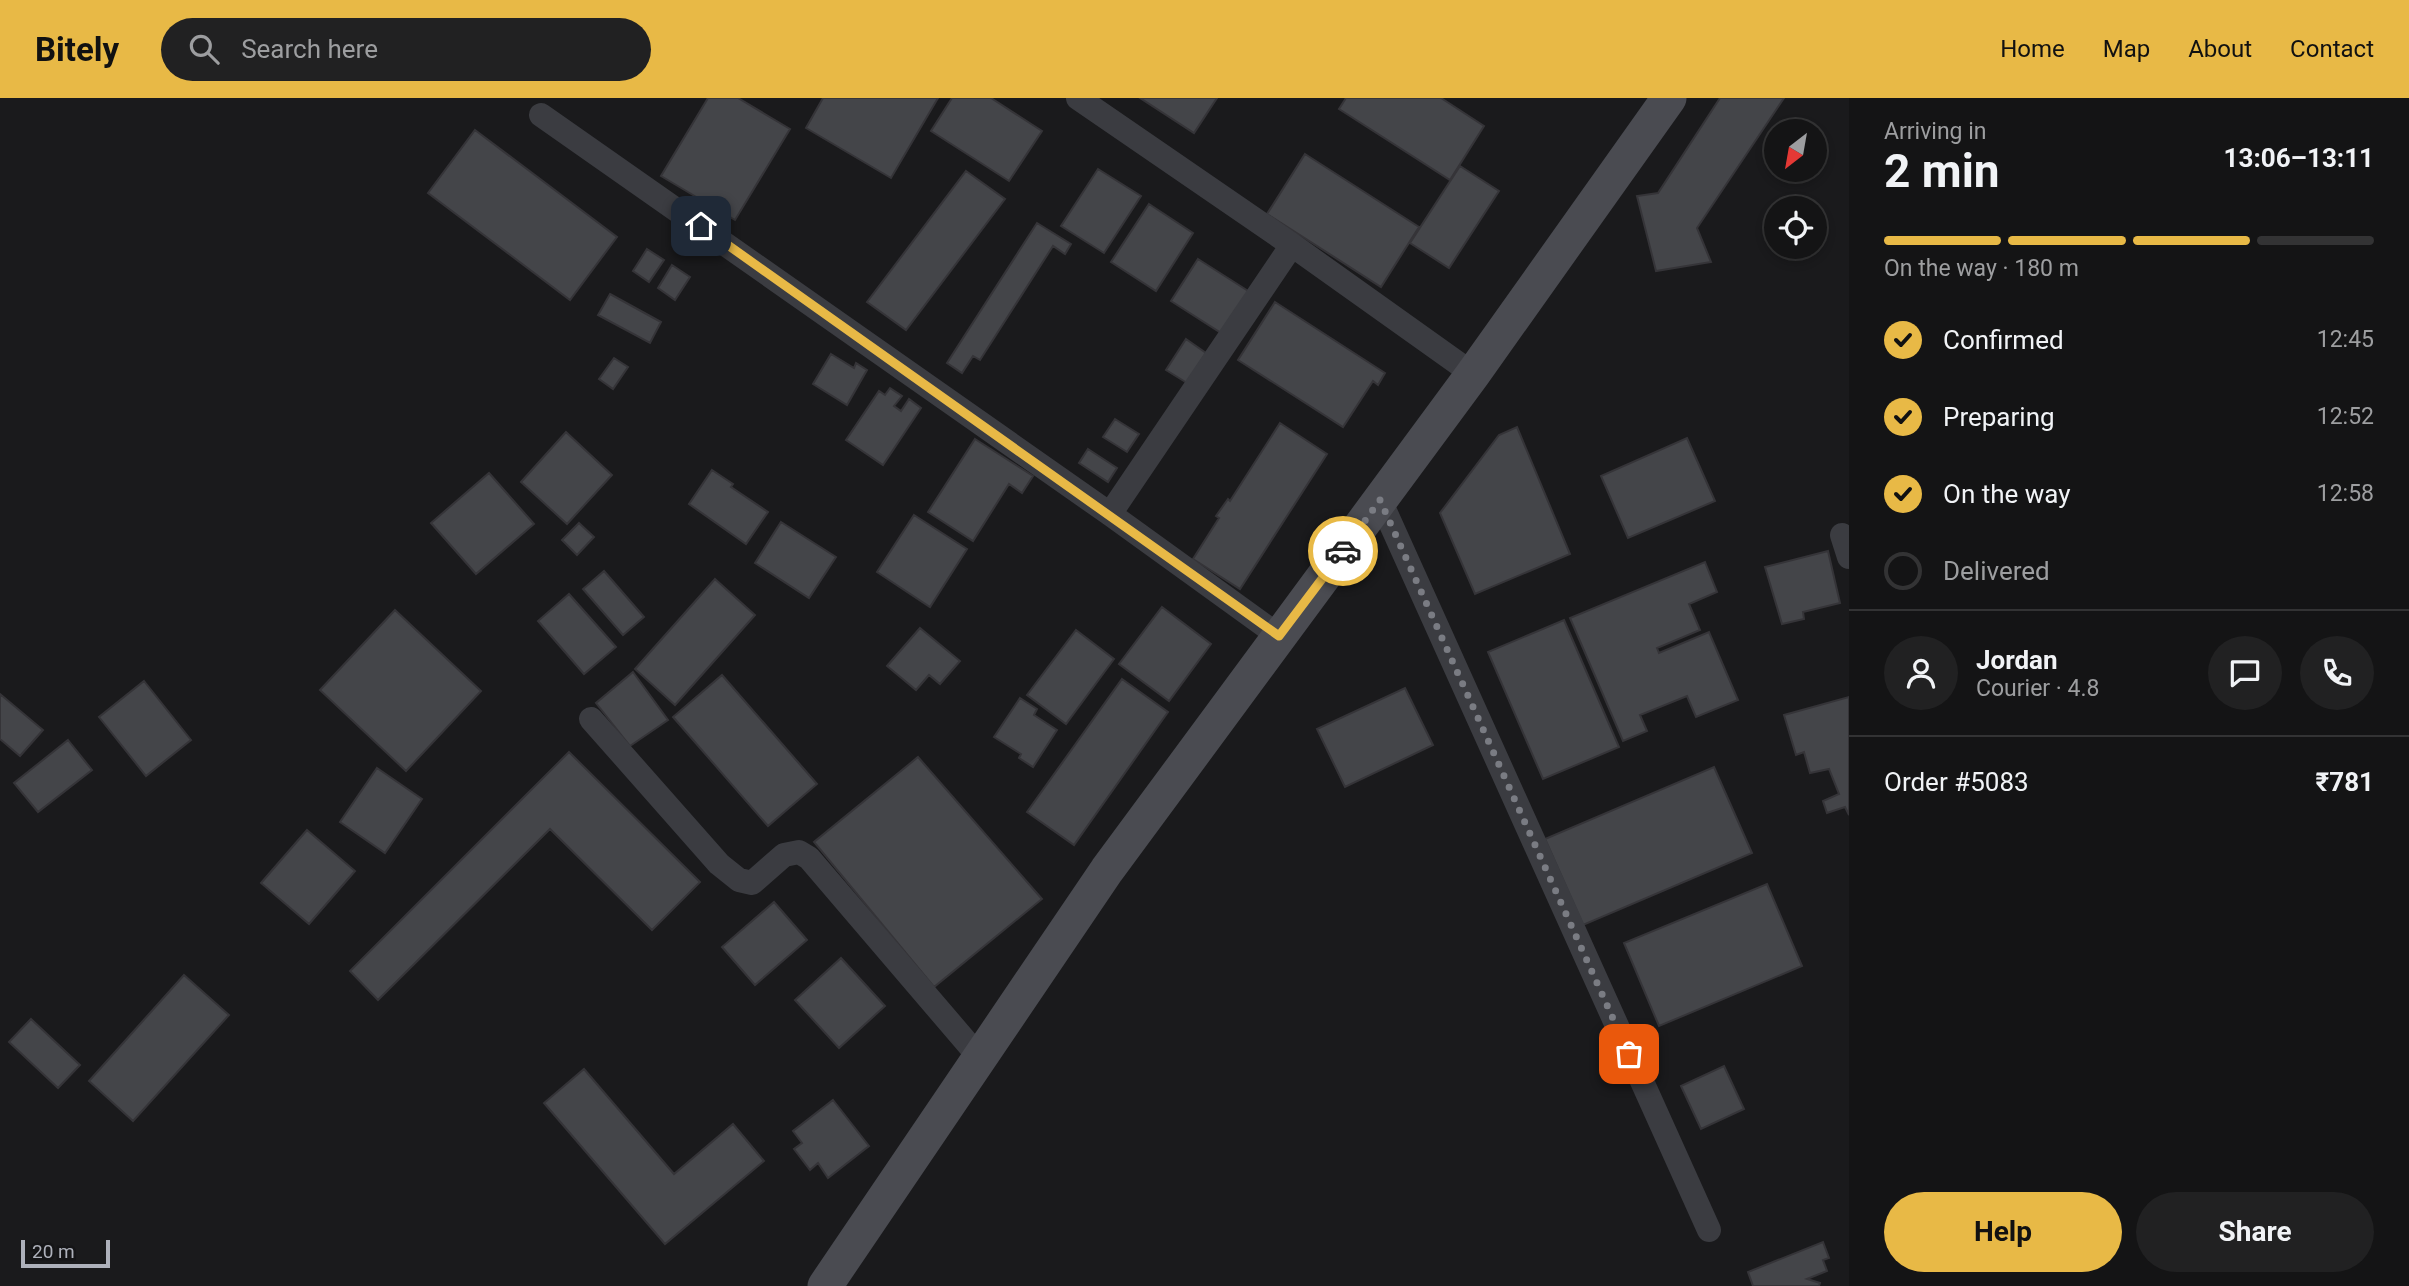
<!DOCTYPE html>
<meta charset="utf-8">
<style>
:root{--surface:#141415;--page:#212122;--text:#f1f3f6;--muted:#9d9ea0;--line:#333334;--accent:#e8b946}
body{margin:0;font-family:Roboto,sans-serif;background:var(--page);color:var(--text);height:100vh;display:flex;flex-direction:column;font-size:26px;white-space:nowrap}
*{box-sizing:border-box;margin:0}
p{font-size:23px;color:var(--muted)}
.icon{flex:none;width:38px;height:38px;fill:none;stroke:currentColor;stroke-width:2;stroke-linecap:round;stroke-linejoin:round}
.map{position:relative;flex:1;overflow:hidden}
.drawer{display:flex;flex-direction:column;background:var(--surface);width:560px}
.drawer>*{flex:none}
.needle{width:46px;rotate:211deg}
.buttons{position:absolute;left:1764px;top:21px;display:grid;gap:14px}
.buttons a{display:grid;place-items:center;width:63px;height:63px;border-radius:50%;background:var(--surface);box-shadow:0 4px 10px #0003,0 0 0 2px var(--line);font-size:35px}
.scale{position:absolute;left:21px;bottom:18px;width:89px;box-sizing:border-box;padding-left:7px;border:4px solid #aeb1bb;border-top:0;font-size:19px;line-height:24px;white-space:nowrap;color:#aeb1bb;-webkit-text-stroke:5px #151517;paint-order:stroke}
.pin{position:absolute;display:grid;place-items:center;width:60px;height:60px;color:#fff;margin:-30px;border-radius:14px;box-shadow:0 4px 10px #0006}
.courier{position:absolute;display:grid;place-items:center;width:70px;height:70px;margin:-35px;border:5px solid #e8b946;border-radius:50%;background:#fff;color:#222;box-shadow:0 2px 9px #0007}
.overview em{font-style:normal;font-weight:700}
.overview div{display:flex;flex-direction:column-reverse}
.overview{display:flex;align-items:center;justify-content:space-between;height:119px;padding:0 35px}
h1{font-size:46px;font-weight:700;line-height:52px}
.bar{display:grid;grid-template-columns:repeat(4,1fr);gap:10px 7px;align-content:center;height:84px;padding:0 35px}
.bar i{height:9px;border-radius:5px;background:var(--line)}
.bar .selected{background:var(--accent)}
.bar p{grid-column:span 4}
.line{display:flex;align-items:center;gap:18px;padding:0 35px;border-top:2px solid var(--line)}
.line div{flex:1}
.round{display:grid;place-items:center;flex:none;width:74px;height:74px;border-radius:37px;background:var(--page)}
ol{padding:0 35px;list-style:none}
li{display:flex;align-items:center;gap:21px;height:77px}
li p{margin-inline-start:auto}
li .icon{padding:7px;border-radius:50%;background:var(--accent);color:#111;stroke-width:4}
li:last-child{color:var(--muted)}
li i{width:38px;height:38px;border:4px solid var(--line);border-radius:50%}
.action{display:flex;gap:14px;margin-top:auto;padding:14px 35px}
.action a{flex:1;height:80px;border-radius:42px;background:var(--accent);color:#111;font-size:28px;font-weight:700;line-height:80px;text-align:center}
.action a+a{background:var(--page);color:var(--text)}
header{display:flex;align-items:center;gap:42px;box-sizing:border-box;height:98px;padding:0 35px;background:var(--accent);color:#111}
header strong{font-size:33px}
nav{display:flex;gap:38px;margin-inline-start:auto;font-size:24px}
.search{width:490px;height:63px;background:var(--page);display:flex;align-items:center;gap:18px;box-sizing:border-box;padding:0 24px;border-radius:38px;color:var(--muted);font-size:26px}
main{display:flex;flex:1;min-height:0}
.map>svg:first-child{display:block}
.building{fill:#444549;stroke:#353438;stroke-width:2}
.lines{fill:none;stroke-linecap:round;stroke-linejoin:round}
.street{stroke:#3b3c41;stroke-width:24}
.secondary{stroke:#4a4b51;stroke-width:35}
.done{stroke:#7a7c83;stroke-width:7;stroke-dasharray:0 12.6}
.route{stroke:#e8b946;stroke-width:9}
</style>
<header>
<strong>Bitely</strong>
<div class="search"><svg class="icon" aria-label="search" viewBox="0 0 24 24"><circle cx="10" cy="10" r="6"/><path d="M15 15l6 6"/></svg>Search here</div>
<nav><a>Home</a><a>Map</a><a>About</a><a>Contact</a></nav>
</header>
<main>
<div class="map">
<svg width="1849" height="1188" viewBox="0 0 1849 1188">
<rect width="100%" height="100%" fill="#1a1a1c"/>
<path class="building" d="M708 0H738L790 31 735 122 661 78Z
M823 0H938L891 80 806 30Z
M952 0H991L1042 33 1009 83 931 33Z
M1140 0H1217L1194 35Z
M1346 0H1441L1484 28 1450 82 1339 11Z
M1720 0H1784L1697 130 1711 164 1656 173 1637 98 1658 95Z
M475 32 617 139 570 202 428 95Z
M1305 56 1419 129 1381 189 1267 116Z
M1460 68 1499 93 1449 170 1410 145Z
M1098 71 1141 98 1104 155 1061 128Z
M966 73 1005 101 906 232 867 204Z
M1149 106 1193 135 1156 193 1111 164Z
M1037 125 1071 146 1065 156 1053 148 980 262 973 258 962 275 947 265Z
M647 151 664 162 649 184 633 173Z
M1198 161 1256 198 1229 240 1171 203Z
M672 167 690 179 675 202 658 190Z
M610 196 661 224 650 245 598 217Z
M1275 204 1385 275 1378 287 1373 283 1343 329 1238 262Z
M1186 241 1206 255 1187 285 1166 272Z
M831 256 854 270 856 265 867 272 847 307 813 286Z
M614 260 628 269 613 291 599 281Z
M890 290 902 298 894 308 901 313 909 301 921 310 883 367 846 342 879 293 885 297Z
M1115 321 1139 336 1127 354 1103 339Z
M1280 325 1327 356 1240 491 1193 461 1219 420 1216 418 1228 401 1230 403Z
M1517 329 1570 456 1475 496 1440 415 1499 337Z
M566 334 612 377 567 426 521 384Z
M1687 340 1715 403 1628 440 1601 378Z
M975 341 1033 378 1022 395 1009 386 973 443 928 414Z
M1088 351 1117 370 1108 384 1079 365Z
M712 372 733 386 731 389 768 414 746 446 689 406Z
M489 375 534 426 476 476 431 425Z
M914 417 967 451 930 509 877 474Z
M781 424 836 459 809 500 755 465Z
M579 425 594 439 577 457 562 442Z
M1828 453 1840 505 1803 514 1804 521 1782 526 1765 469Z
M1705 464 1717 494 1689 506 1700 532 1657 550 1659 555 1709 534 1738 602 1696 619 1687 598 1640 617 1647 633 1623 643 1570 520Z
M604 473 644 519 623 537 583 491Z
M715 481 755 517 675 607 635 571Z
M569 496 616 549 584 576 538 523Z
M1162 509 1211 546 1169 603 1119 566Z
M395 512 481 593 406 673 320 592Z
M1564 522 1619 649 1543 681 1488 554Z
M920 530 960 563 940 586 929 577 916 592 887 568Z
M1076 532 1114 561 1066 626 1027 597Z
M633 574 668 622 630 648 596 605Z
M722 577 817 686 768 728 673 619Z
M1122 581 1168 614 1074 747 1027 714Z
M144 583 191 642 146 678 99 619Z
M1405 590 1433 647 1345 689 1317 631Z
M0 596 43 632 20 658 0 641Z
M1849 599V717L1845 709 1827 715 1823 703 1839 696 1829 671 1810 675 1804 654 1796 657 1784 617Z
M1020 600 1037 611 1034 617 1057 632 1033 669 1019 660 1021 656 994 639Z
M68 642 92 672 38 714 14 685Z
M569 654 700 784 652 832 550 731 378 902 350 873Z
M918 659 1042 801 934 889 814 744Z
M1714 669 1752 755 1583 827 1545 741Z
M377 670 422 701 385 755 340 724Z
M307 732 355 773 309 826 261 785Z
M1767 786 1802 868 1659 928 1624 845Z
M774 804 807 842 755 887 722 849Z
M841 860 885 908 839 950 795 902Z
M184 877 229 917 133 1023 89 983Z
M31 921 80 967 58 990 9 944Z
M1724 968 1744 1011 1701 1031 1681 988Z
M584 971 674 1076 733 1026 764 1063 665 1146 544 1005Z
M833 1002 869 1048 828 1080 818 1065 810 1072 794 1051 802 1045 793 1033Z
M1823 1144 1829 1160 1823 1162 1827 1173 1807 1181 1820 1185 1819 1188H1753L1748 1174Z"/>
<g class="lines">
<path class="street" d="M1078 0 1292 147 1473 276
M541 17 1110 416 1279 538
M1380 402 1709 1132
M1110 416 1292 147
M1842 437 1849 459
M591 621 719 766 739 782 752 785 784 757 799 754 809 760 980 960"/>
<path class="secondary" d="M825 1188 1107 772 1473 276 1669 0"/>
</g>
<g class="lines">
<path class="done" d="M1343 453 1380 402 1629 956"/>
<path class="route" d="M701 128 1279 538 1343 453"/>
</g>
</svg>
<div class="buttons">
<a><svg class="needle" viewBox="-14 -14 28 28"><path d="M0-13l5 13h-10z" fill="#e53935"/><path d="M0 13l5-13h-10z" fill="#9d9ea0"/></svg></a>
<a><svg class="icon" aria-label="locate" viewBox="0 0 24 24"><circle cx="12" cy="12" r="6"/><path d="M12 2v4M12 18v4M2 12h4M18 12h4"/></svg></a>
</div>
<div class="scale">20 m</div>
<div class="pin" style="left:1629px;top:956px;background:#ea580c"><svg class="icon" aria-label="bag" viewBox="0 0 24 24"><path d="M5 8h14l-1 12H6zM9 8a3 3 0 0 1 6 0"/></svg></div>
<div class="pin" style="left:701px;top:128px;background:#1f2937"><svg class="icon" aria-label="home" viewBox="0 0 24 24"><path d="M3 11l9-7 9 7M6 9v11h12V9"/></svg></div>
<div class="courier" style="left:1343px;top:453px"><svg class="icon" aria-label="car" viewBox="0 0 24 24"><path d="M5 17H2v-5l4-1 3-4h7l3 4 3 1v5h-3M9 17h6M6 11h13"/><circle cx="7" cy="17" r="2"/><circle cx="17" cy="17" r="2"/></svg></div>
</div>
<section class="drawer">
<div class="overview"><div><h1>2 min</h1><p>Arriving in</p></div><em>13:06–13:11</em></div>
<div class="bar"><i class="selected"></i><i class="selected"></i><i class="selected"></i><i></i><p>On the way · 180 m</p></div>
<ol>
<li><svg class="icon" aria-label="check" viewBox="0 0 24 24"><path d="M5 12l5 5 9-10"/></svg>Confirmed<p>12:45</p></li>
<li><svg class="icon" aria-label="check" viewBox="0 0 24 24"><path d="M5 12l5 5 9-10"/></svg>Preparing<p>12:52</p></li>
<li><svg class="icon" aria-label="check" viewBox="0 0 24 24"><path d="M5 12l5 5 9-10"/></svg>On the way<p>12:58</p></li>
<li><i></i>Delivered</li>
</ol>
<div class="line" style="height:126px"><a class="round"><svg class="icon" aria-label="person" viewBox="0 0 24 24"><circle cx="12" cy="8" r="4"/><path d="M4 21q1-7 8-7t8 7"/></svg></a><div><b>Jordan</b><p>Courier · 4.8</p></div><a class="round"><svg class="icon" aria-label="chat" viewBox="0 0 24 24"><path d="M4 5h16v11H9l-5 4z"/></svg></a><a class="round"><svg class="icon" aria-label="phone" viewBox="0 0 24 24"><path d="M5 4h4l2 5-3 2q2 4 5 5l2-3 5 2v4C11 20 4 13 5 4z"/></svg></a></div>
<div class="line" style="height:91px"><div>Order #5083</div><b>₹781</b></div>
<div class="action"><a>Help</a><a>Share</a></div>
</section>
</main>
